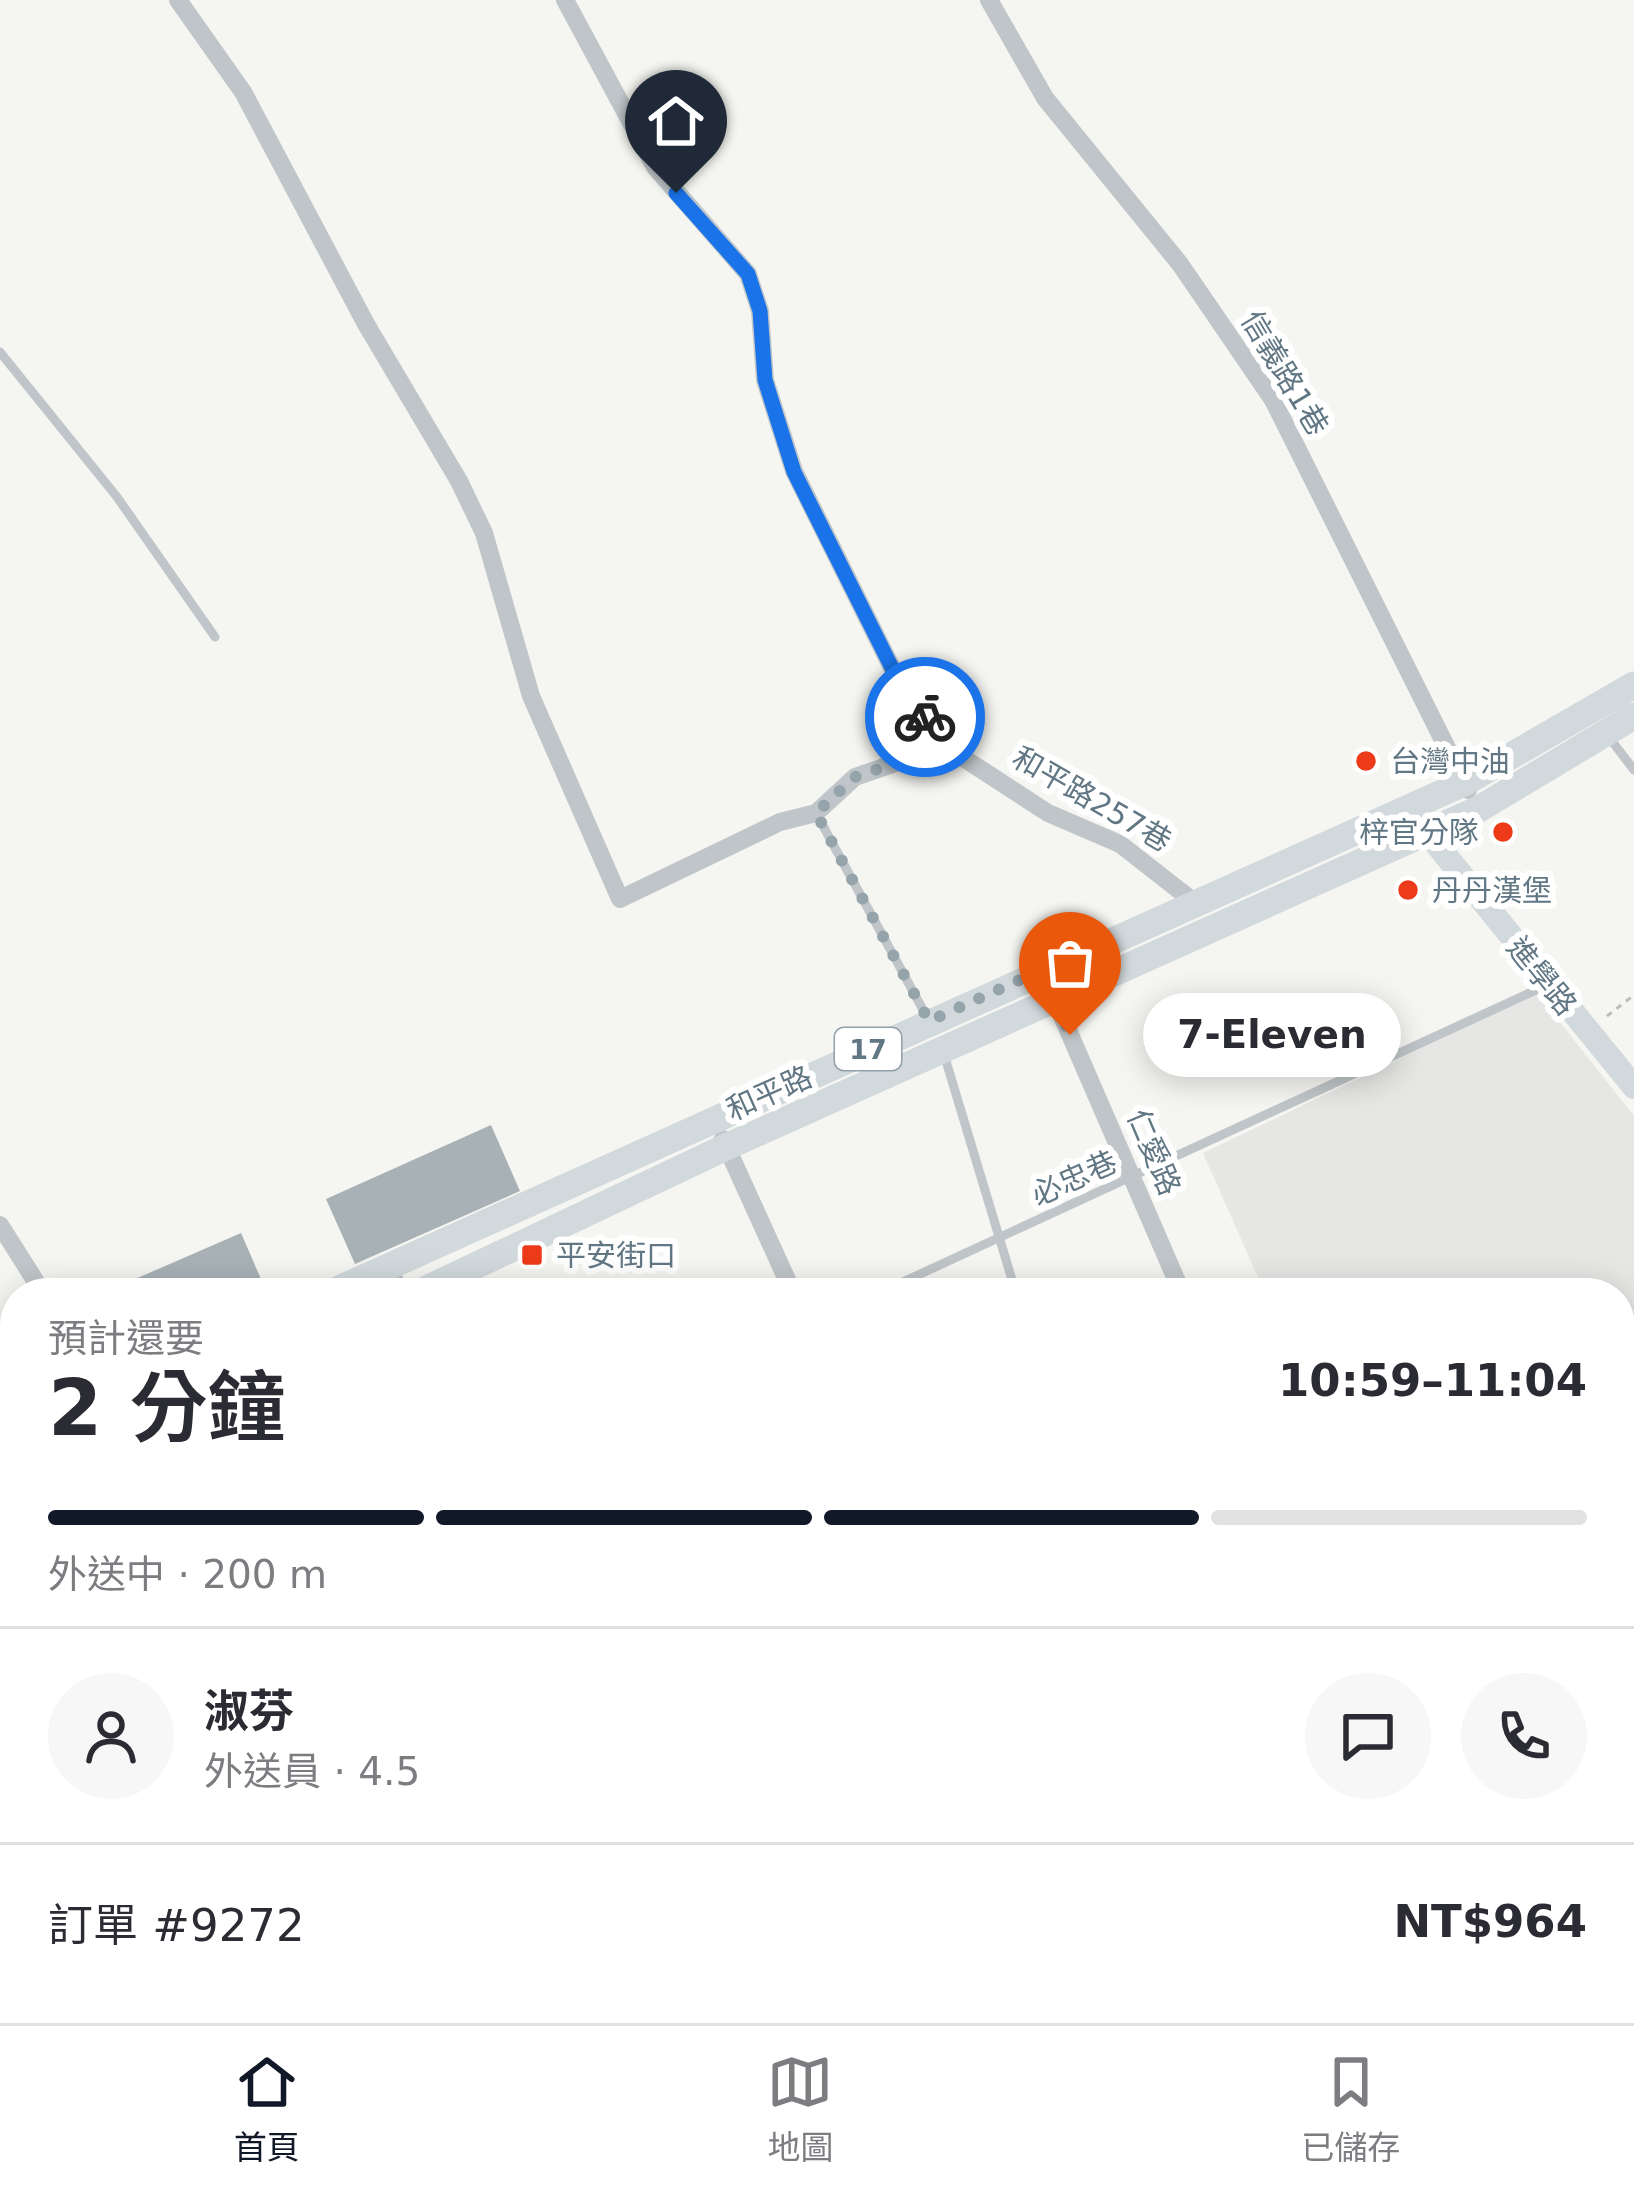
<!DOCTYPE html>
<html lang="zh-TW">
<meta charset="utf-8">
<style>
:root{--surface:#fff;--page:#f7f7f7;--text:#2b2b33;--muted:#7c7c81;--line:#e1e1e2;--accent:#111827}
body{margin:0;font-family:"DejaVu Sans","Noto Sans TC",sans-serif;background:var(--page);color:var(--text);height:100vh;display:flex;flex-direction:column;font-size:45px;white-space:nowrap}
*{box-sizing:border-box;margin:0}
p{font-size:39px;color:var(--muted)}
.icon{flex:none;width:66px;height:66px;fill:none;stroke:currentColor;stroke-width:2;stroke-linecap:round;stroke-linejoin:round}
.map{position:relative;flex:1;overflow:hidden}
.drawer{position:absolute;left:0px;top:1278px;width:1635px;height:747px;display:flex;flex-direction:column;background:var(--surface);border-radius:48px 48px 0 0;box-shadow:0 6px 30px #0003}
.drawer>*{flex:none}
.pin{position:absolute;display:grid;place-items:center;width:102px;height:102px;color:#fff;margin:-123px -51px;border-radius:50% 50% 50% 0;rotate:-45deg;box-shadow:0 0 12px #0007}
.pin .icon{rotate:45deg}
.courier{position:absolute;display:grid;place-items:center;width:120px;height:120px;margin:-60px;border:9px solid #1a73e8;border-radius:50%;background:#fff;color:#222;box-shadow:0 3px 15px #0007}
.bubble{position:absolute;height:84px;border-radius:42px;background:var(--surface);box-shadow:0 6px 30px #0003;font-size:39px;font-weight:600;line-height:84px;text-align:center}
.head em{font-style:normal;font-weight:600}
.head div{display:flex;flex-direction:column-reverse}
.head{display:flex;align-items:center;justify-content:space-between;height:204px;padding:0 48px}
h1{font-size:78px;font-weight:600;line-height:90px}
.bar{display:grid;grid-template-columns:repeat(4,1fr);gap:18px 12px;align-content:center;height:144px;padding:0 48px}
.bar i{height:15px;border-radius:9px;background:var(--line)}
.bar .selected{background:var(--accent)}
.bar p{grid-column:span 4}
.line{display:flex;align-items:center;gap:30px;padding:0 48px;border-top:3px solid var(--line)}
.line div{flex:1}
.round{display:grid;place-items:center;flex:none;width:126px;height:126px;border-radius:63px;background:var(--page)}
.menu{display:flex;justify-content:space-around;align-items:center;height:168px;border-top:3px solid var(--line);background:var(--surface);font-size:33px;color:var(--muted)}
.menu a{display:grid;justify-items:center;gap:6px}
.menu .selected{color:var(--accent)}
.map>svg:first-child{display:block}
.built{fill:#e6e6e4}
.building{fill:#a8b2b6}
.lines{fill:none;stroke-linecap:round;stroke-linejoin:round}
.path{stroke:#bbbec0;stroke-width:3;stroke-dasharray:6 6;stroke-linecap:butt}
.lane{stroke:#bfc5c8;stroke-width:9}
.street{stroke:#bfc5c8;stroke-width:18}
.secondary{stroke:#d2d9dc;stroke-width:24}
.primary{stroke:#d2d9dc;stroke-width:27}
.done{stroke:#95a3aa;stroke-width:12;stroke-dasharray:0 21.6}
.route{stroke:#1a73e8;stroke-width:15}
.poi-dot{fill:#ed3a19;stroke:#fff;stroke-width:4.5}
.labels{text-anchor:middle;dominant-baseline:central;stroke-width:12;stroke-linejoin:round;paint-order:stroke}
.shield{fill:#fff;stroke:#91a0a9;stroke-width:3}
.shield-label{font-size:27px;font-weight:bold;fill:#627784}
.street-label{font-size:30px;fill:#627784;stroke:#fff}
.poi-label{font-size:30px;fill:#627784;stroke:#fff;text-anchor:start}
</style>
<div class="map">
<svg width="1634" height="2023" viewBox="0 0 1634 2023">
<rect width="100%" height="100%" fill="#f5f5f1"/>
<path class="built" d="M1537 993 1634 1116V1796L1620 1806V1293H1265L1203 1153Z"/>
<path class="building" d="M491 1125 520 1191 355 1264 326 1199Z
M241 1233 267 1293H103Z
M15 1331V1392L0 1399V1338Z
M0 1672 15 1712V1777L0 1782Z"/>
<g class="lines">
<path class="path" d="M1607 1016 1634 995"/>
<path class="lane" d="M0 352 117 497 215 637
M1608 736 1634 770
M816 813 928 1019
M943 1051 1016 1293
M879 1293 1549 984
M1620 1859 1634 1880
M385 2010 392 2023
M542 2010 548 2023
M1392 2010 1396 2023
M1471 2010 1478 2023
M1587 2010 1597 2023"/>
<path class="street" d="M178 0 243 92 366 324 459 481 484 533 531 696 620 899 780 822 816 813 855 777 945 746
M565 0 655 167 748 274 760 311 765 380 794 471 896 676 945 746 1048 813 1120 844 1193 901
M989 0 1045 98 1180 264 1273 400 1468 790
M1042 970 1182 1293
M723 1139 793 1293
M0 1225 43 1293
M387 1266 401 1293
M1620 1821 1634 1812
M733 2010 739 2023
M1143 2010 1150 2023
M1339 2023 1355 2010"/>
<path class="secondary" d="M1416 819 1634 1087"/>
<path class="primary" d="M330 1293 1464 783 1634 685
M418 1293 726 1147 1479 809 1634 716
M0 1445 15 1438
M0 1482 15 1475"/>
</g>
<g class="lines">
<path class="done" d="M925 717 945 746 855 777 816 813 929 1021 1042 970 1070 1035"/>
<path class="route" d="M676 193 748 274 760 311 765 380 794 472 896 676 925 717"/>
</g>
<g class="poi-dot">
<circle cx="1366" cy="761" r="12"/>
<circle cx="1503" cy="832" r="12"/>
<circle cx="1408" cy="890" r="12"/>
<rect x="520" y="1243" width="24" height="24" rx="6"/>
</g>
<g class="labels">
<rect class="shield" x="835" y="1028" width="66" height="42" rx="9"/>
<g class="shield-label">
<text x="868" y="1049">17</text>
</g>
<g class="street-label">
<text transform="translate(1285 373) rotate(59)">信義路1巷</text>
<text transform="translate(1092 799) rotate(30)">和平路257巷</text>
<text transform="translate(1542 976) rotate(51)">進學路</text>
<text transform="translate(769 1093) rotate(-24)">和平路</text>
<text transform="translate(1154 1152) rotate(67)">仁愛路</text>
<text transform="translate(1074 1178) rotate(-24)">必忠巷</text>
</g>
<g class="poi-label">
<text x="1390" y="761">台灣中油</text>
<text x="1479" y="832" text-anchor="end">梓官分隊</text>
<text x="1432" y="890">丹丹漢堡</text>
<text x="556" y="1255">平安街口</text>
</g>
</g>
</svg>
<div class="pin" style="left:1070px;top:1035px;background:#ea580c"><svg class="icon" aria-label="bag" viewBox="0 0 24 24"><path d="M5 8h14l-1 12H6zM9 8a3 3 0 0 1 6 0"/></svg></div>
<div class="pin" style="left:676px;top:193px;background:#1f2937"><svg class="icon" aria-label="home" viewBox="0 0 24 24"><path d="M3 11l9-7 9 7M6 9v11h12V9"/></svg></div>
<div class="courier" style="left:925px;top:717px"><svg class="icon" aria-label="bike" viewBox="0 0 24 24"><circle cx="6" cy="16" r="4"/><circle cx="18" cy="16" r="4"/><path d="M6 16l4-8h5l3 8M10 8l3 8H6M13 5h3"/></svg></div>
<div class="bubble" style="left:1143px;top:993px;width:258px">7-Eleven</div>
<section class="drawer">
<div class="head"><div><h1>2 分鐘</h1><p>預計還要</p></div><em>10:59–11:04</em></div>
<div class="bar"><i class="selected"></i><i class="selected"></i><i class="selected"></i><i></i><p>外送中 · 200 m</p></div>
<div class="line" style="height:216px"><a class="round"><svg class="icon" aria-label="person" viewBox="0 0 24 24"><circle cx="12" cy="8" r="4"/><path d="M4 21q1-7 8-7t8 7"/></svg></a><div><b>淑芬</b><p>外送員 · 4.5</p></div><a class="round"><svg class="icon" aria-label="chat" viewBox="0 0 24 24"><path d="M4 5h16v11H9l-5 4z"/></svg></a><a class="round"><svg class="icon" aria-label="phone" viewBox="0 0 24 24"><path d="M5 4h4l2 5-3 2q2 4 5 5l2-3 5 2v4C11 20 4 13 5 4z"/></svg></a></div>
<div class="line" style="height:156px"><div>訂單 #9272</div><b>NT$964</b></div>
</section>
</div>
<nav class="menu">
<a class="selected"><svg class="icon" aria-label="home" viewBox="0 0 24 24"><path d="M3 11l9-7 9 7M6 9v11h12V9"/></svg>首頁</a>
<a><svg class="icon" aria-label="map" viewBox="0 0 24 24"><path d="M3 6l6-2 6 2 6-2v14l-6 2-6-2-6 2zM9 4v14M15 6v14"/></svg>地圖</a>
<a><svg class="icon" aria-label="saved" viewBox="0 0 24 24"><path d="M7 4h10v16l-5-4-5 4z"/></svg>已儲存</a>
</nav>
